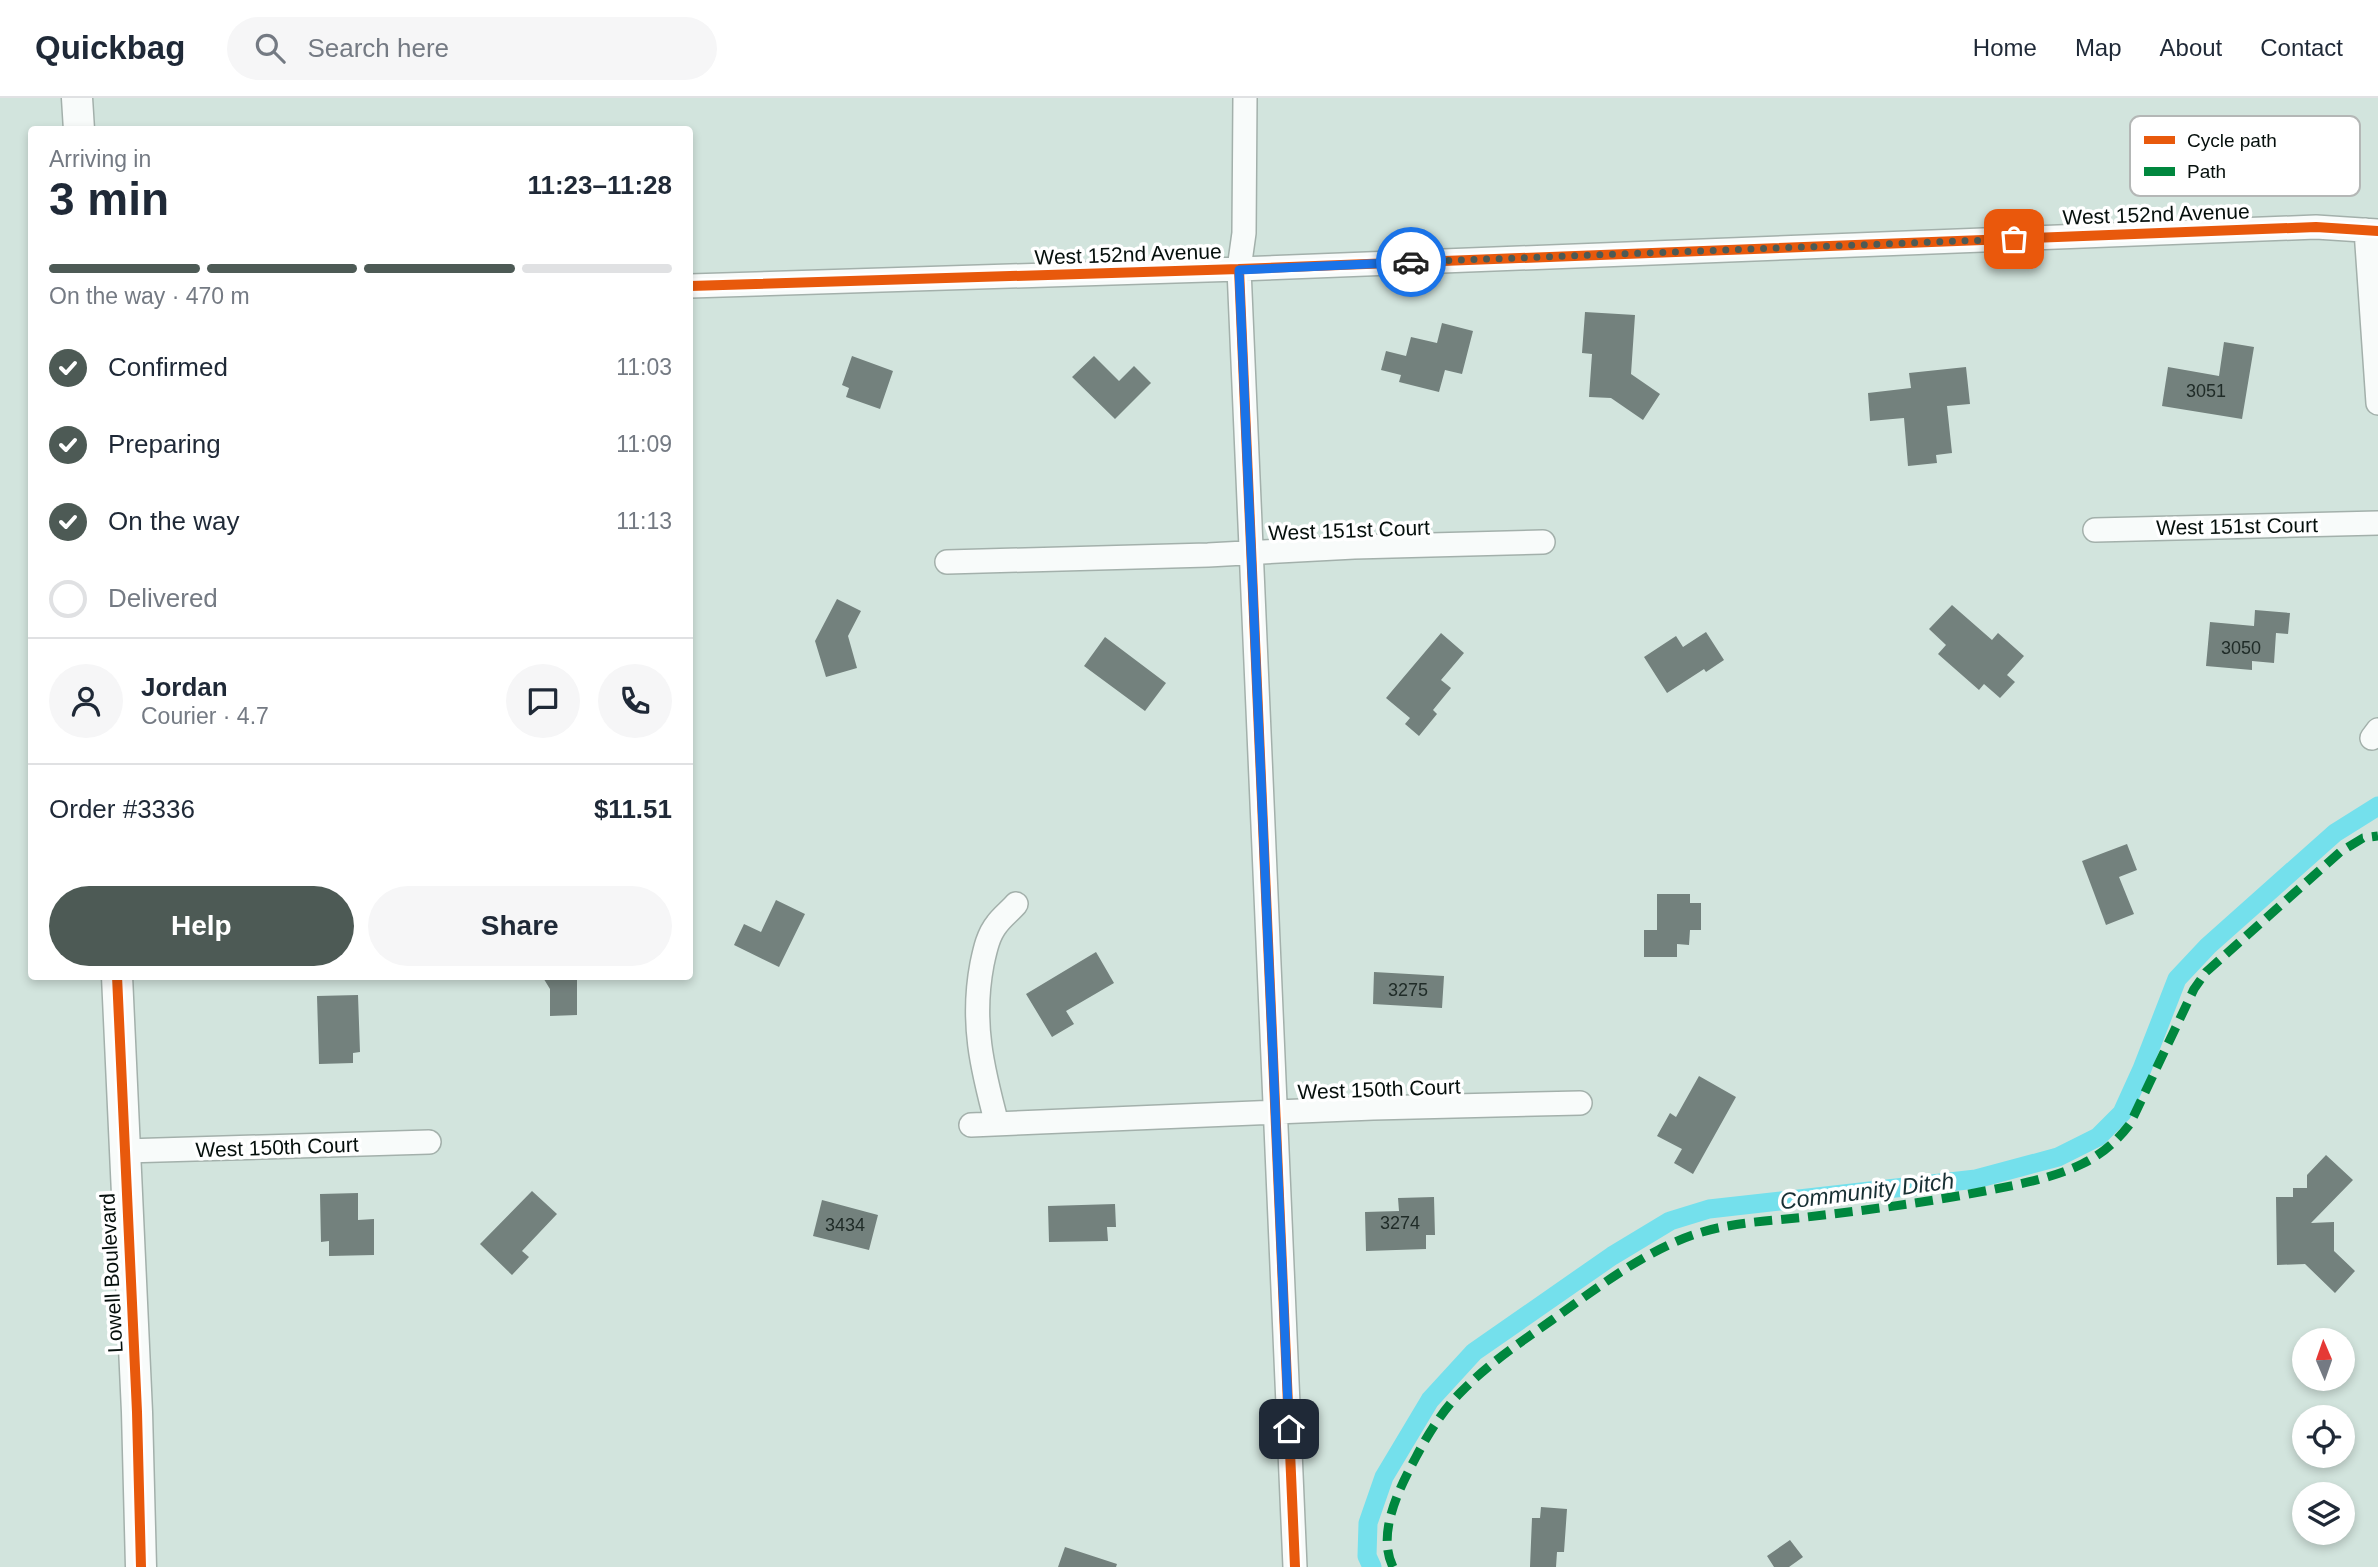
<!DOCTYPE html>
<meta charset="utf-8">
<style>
:root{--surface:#fff;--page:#f6f6f7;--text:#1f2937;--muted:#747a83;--line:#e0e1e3;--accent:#4d5a55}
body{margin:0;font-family:Helvetica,sans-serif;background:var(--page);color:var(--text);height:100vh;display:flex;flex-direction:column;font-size:26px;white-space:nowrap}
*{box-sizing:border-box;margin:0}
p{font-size:23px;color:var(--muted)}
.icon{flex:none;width:38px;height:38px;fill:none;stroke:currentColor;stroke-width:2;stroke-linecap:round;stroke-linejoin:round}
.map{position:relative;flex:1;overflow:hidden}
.panel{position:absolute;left:28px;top:28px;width:665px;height:854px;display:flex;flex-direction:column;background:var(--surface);border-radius:7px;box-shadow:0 4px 10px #0003}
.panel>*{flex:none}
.needle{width:46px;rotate:358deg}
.buttons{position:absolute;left:2292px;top:1230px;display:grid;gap:14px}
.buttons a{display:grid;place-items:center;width:63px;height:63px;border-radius:50%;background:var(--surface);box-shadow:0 4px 10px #0003;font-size:35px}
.pin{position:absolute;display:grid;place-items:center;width:60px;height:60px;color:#fff;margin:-30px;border-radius:14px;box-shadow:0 4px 10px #0006}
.courier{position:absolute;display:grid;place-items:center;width:70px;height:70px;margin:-35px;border:5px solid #1a73e8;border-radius:50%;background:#fff;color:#222;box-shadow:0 2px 9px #0007}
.summary em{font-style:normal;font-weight:600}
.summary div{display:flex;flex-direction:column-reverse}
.summary{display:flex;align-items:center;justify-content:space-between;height:119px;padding:0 21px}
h1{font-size:46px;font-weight:600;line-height:52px}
.bar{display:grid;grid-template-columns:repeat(4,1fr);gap:10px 7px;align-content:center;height:84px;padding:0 21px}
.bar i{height:9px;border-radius:5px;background:var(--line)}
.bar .selected{background:var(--accent)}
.bar p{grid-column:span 4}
.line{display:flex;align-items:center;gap:18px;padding:0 21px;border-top:2px solid var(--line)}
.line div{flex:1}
.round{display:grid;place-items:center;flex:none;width:74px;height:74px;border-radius:37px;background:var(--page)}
ol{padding:0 21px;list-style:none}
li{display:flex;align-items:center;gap:21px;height:77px}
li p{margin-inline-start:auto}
li .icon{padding:7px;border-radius:50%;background:var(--accent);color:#fff;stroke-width:4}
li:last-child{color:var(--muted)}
li i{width:38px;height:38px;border:4px solid var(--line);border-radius:50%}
.primary-button{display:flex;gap:14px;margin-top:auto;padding:14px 21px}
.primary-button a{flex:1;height:80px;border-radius:42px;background:var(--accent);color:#fff;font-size:28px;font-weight:600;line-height:80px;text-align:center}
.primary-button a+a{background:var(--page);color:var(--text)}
header{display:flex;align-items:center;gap:42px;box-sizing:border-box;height:98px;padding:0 35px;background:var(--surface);border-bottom:2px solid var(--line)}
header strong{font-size:33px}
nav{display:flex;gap:38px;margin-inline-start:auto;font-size:24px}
.search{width:490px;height:63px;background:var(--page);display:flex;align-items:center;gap:18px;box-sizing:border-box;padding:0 24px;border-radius:38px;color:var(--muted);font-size:26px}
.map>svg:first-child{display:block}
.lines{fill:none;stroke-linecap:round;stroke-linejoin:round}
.canal{stroke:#74e0ec;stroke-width:19}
.building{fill:#73817d}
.minor-casing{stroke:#a3b0ab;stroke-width:26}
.major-casing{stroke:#a3b0ab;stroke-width:33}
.minor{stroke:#f8fbfa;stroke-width:23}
.major{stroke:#f8fbfa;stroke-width:30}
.quiet{stroke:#00873e;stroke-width:9;stroke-dasharray:18 9;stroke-linecap:butt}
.cycleway-casing{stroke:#fff;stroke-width:15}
.cycleway{stroke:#e8590c;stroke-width:10}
.done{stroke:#4d5a55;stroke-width:7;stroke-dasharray:0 12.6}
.route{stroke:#1a73e8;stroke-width:9}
.labels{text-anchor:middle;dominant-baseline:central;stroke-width:7;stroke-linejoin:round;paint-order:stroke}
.number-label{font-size:18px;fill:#202c28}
.street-label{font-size:21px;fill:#050f0c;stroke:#fff}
.water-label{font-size:23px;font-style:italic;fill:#183034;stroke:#fff}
.key{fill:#fff;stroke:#b4b7b6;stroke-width:2}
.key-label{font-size:19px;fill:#050f0c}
</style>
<header>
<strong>Quickbag</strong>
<div class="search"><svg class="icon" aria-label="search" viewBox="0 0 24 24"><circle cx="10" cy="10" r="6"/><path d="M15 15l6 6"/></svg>Search here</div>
<nav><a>Home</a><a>Map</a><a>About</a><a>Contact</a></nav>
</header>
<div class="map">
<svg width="2378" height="1469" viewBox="0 0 2378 1469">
<rect width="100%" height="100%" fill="#d2e4dd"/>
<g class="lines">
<path class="canal" d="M1372 1469 1367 1458 1368 1425 1384 1379 1430 1302 1474 1254 1612 1158 1670 1123 1709 1111 1976 1081 2058 1059 2098 1039 2122 1015 2142 971 2177 881 2208 848 2335 735 2378 708"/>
</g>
<path class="building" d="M1585 214 1635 217 1631 276 1660 296 1643 322 1611 300 1589 299 1592 256 1582 255Z
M1442 225 1473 233 1462 276 1445 272 1439 294 1399 284 1401 277 1381 272 1386 253 1406 258 1411 239 1437 245Z
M2224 244 2254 249 2242 321 2162 308 2168 269 2219 278Z
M852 258 893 273 880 311 846 299 849 290 842 287Z
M1094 258 1119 283 1134 268 1151 285 1115 321 1072 279Z
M1966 269 1970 306 1947 308 1952 355 1936 357 1937 365 1908 368 1904 320 1870 323 1868 295 1911 290 1909 275Z
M837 501 861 513 848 538 857 570 826 579 815 543Z
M1952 507 1992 542 1998 535 2024 558 2007 577 2015 584 2000 600 1984 586 1979 592 1938 556 1946 547 1929 531Z
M2255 512 2290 515 2288 536 2276 535 2274 565 2252 563V572L2206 568 2210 524 2254 528Z
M1706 534 1724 562 1706 574 1704 571 1667 595 1644 559 1676 538 1683 549Z
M1441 535 1464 555 1441 582 1451 590 1433 612 1437 616 1419 638 1405 626 1410 620 1386 600Z
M1105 539 1166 585 1145 613 1084 568Z
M2127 746 2137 772 2119 779 2134 816 2106 827 2082 763Z
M1657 796H1690V805H1701V832H1690L1689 847 1677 846V859H1644V832H1657Z
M776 802 805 816 779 869 734 847 744 826 761 834Z
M1096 854 1114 885 1066 913 1074 926 1052 939 1026 896Z
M1374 874 1444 878 1442 910 1373 906Z
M542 878H577V917L550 918V891Z
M358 897 360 954 353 955V965L319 966 317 898Z
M1699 978 1736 999 1693 1076 1674 1065 1682 1051 1657 1038 1670 1015 1676 1019Z
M2326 1057 2353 1082 2311 1125 2334 1124V1153L2355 1173 2335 1195 2305 1166 2277 1167 2276 1099H2293V1090H2307V1077Z
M532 1093 557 1116 522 1153 529 1159 512 1177 480 1146Z
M358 1095V1122L374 1121V1157L329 1158V1143L321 1144 320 1096Z
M1434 1099 1435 1137H1426V1151L1366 1153 1365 1114 1399 1113 1398 1100Z
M822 1102 878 1117 869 1152 813 1138Z
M1115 1106 1116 1129H1107L1108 1143 1049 1144 1048 1108Z
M1541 1409 1567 1411 1564 1454H1557L1556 1469H1530L1532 1420H1540Z
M1790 1442 1803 1459 1789 1469H1774L1767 1458Z
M1065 1449 1117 1466 1116 1469H1058Z"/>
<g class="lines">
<defs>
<path id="minor" d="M1245 0 1244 135 1239 171 1295 1469
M2366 132 2378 305
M690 188 1239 171 2316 129 2378 133
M2095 432 2378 425
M947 464 1208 457 1354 449 1543 444
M2372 640 2378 632
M997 1026C982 970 971 924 982 866 985 852 988 837 997 826 1002 819 1010 813 1016 806
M971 1027 1373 1010 1580 1005
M125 1053 429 1044"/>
<path id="major" d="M77 0 79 32
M117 878 137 1314 141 1469"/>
</defs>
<use href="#minor" class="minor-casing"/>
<use href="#major" class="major-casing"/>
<use href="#minor" class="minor"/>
<use href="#major" class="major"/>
<path class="quiet" d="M1393 1469C1376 1435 1400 1389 1416 1359 1428 1336 1443 1312 1461 1294 1488 1266 1521 1244 1552 1222 1606 1184 1661 1139 1728 1128 1754 1123 1781 1122 1807 1119 1868 1112 1930 1104 1990 1092 2021 1086 2053 1080 2082 1066 2101 1057 2117 1043 2130 1026L2194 891 2206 874 2340 754 2363 740 2378 738"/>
<defs>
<path id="cycleway" d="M1239 171 1295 1469
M690 188 1239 171 2316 129 2378 133
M117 878 137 1314 141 1469"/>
</defs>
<use href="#cycleway" class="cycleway-casing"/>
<use href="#cycleway" class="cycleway"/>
</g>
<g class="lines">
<path class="done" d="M1411 164 2014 141"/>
<path class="route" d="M1289 1331 1239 172 1411 164"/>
</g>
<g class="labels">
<g class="number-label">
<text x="2206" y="293">3051</text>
<text x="2241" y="550">3050</text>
<text x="1408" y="892">3275</text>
<text x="1400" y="1125">3274</text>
<text x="845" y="1127">3434</text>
</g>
<g class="street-label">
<text transform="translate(2156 116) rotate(-2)">West 152nd Avenue</text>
<text transform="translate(1128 156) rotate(-2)">West 152nd Avenue</text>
<text transform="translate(2237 428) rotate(-1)">West 151st Court</text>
<text transform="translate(1349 432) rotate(-2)">West 151st Court</text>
<text transform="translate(1379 991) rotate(-2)">West 150th Court</text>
<text transform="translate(277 1049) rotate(-2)">West 150th Court</text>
<text transform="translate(111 1175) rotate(-93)">Lowell Boulevard</text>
</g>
<g class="water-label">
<text transform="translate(1867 1093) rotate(-7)">Community Ditch</text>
</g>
</g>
<rect x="2130" y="18" width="230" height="80" rx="10" class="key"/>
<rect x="2144" y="38" width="31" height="8" fill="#e8590c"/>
<rect x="2144" y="69" width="31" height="9" fill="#00873e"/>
<g class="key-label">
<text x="2187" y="49">Cycle path</text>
<text x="2187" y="80">Path</text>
</g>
</svg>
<div class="buttons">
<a><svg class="needle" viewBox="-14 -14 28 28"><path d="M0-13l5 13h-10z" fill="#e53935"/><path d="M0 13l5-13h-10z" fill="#747a83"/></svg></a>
<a><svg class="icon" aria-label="locate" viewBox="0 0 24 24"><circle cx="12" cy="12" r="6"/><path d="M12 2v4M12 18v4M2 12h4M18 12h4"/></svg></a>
<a><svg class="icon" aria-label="layers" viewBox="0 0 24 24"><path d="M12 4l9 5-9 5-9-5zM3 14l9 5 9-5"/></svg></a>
</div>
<div class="pin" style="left:2014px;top:141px;background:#ea580c"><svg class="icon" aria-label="bag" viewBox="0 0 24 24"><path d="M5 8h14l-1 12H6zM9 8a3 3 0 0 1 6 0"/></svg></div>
<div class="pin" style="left:1289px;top:1331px;background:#1f2937"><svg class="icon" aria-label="home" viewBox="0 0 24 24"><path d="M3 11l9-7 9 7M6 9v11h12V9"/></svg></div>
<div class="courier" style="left:1411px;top:164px"><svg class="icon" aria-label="car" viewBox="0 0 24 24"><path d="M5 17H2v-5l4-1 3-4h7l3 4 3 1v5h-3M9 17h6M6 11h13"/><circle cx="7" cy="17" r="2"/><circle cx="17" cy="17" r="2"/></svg></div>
<section class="panel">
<div class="summary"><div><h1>3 min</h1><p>Arriving in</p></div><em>11:23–11:28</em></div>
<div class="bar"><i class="selected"></i><i class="selected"></i><i class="selected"></i><i></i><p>On the way · 470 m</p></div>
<ol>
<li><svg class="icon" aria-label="check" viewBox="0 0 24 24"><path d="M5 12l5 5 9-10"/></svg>Confirmed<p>11:03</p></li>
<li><svg class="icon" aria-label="check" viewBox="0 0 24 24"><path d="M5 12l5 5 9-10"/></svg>Preparing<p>11:09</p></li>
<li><svg class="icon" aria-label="check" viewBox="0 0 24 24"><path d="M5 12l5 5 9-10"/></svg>On the way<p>11:13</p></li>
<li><i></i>Delivered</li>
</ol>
<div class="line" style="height:126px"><a class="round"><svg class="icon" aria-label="person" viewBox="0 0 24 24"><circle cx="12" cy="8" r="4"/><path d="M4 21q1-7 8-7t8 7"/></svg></a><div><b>Jordan</b><p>Courier · 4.7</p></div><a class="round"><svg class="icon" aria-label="chat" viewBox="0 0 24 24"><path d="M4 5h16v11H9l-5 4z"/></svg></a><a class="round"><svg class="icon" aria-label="phone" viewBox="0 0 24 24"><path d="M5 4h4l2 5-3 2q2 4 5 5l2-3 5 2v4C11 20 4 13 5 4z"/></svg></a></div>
<div class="line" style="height:91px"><div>Order #3336</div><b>$11.51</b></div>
<div class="primary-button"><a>Help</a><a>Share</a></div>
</section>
</div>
